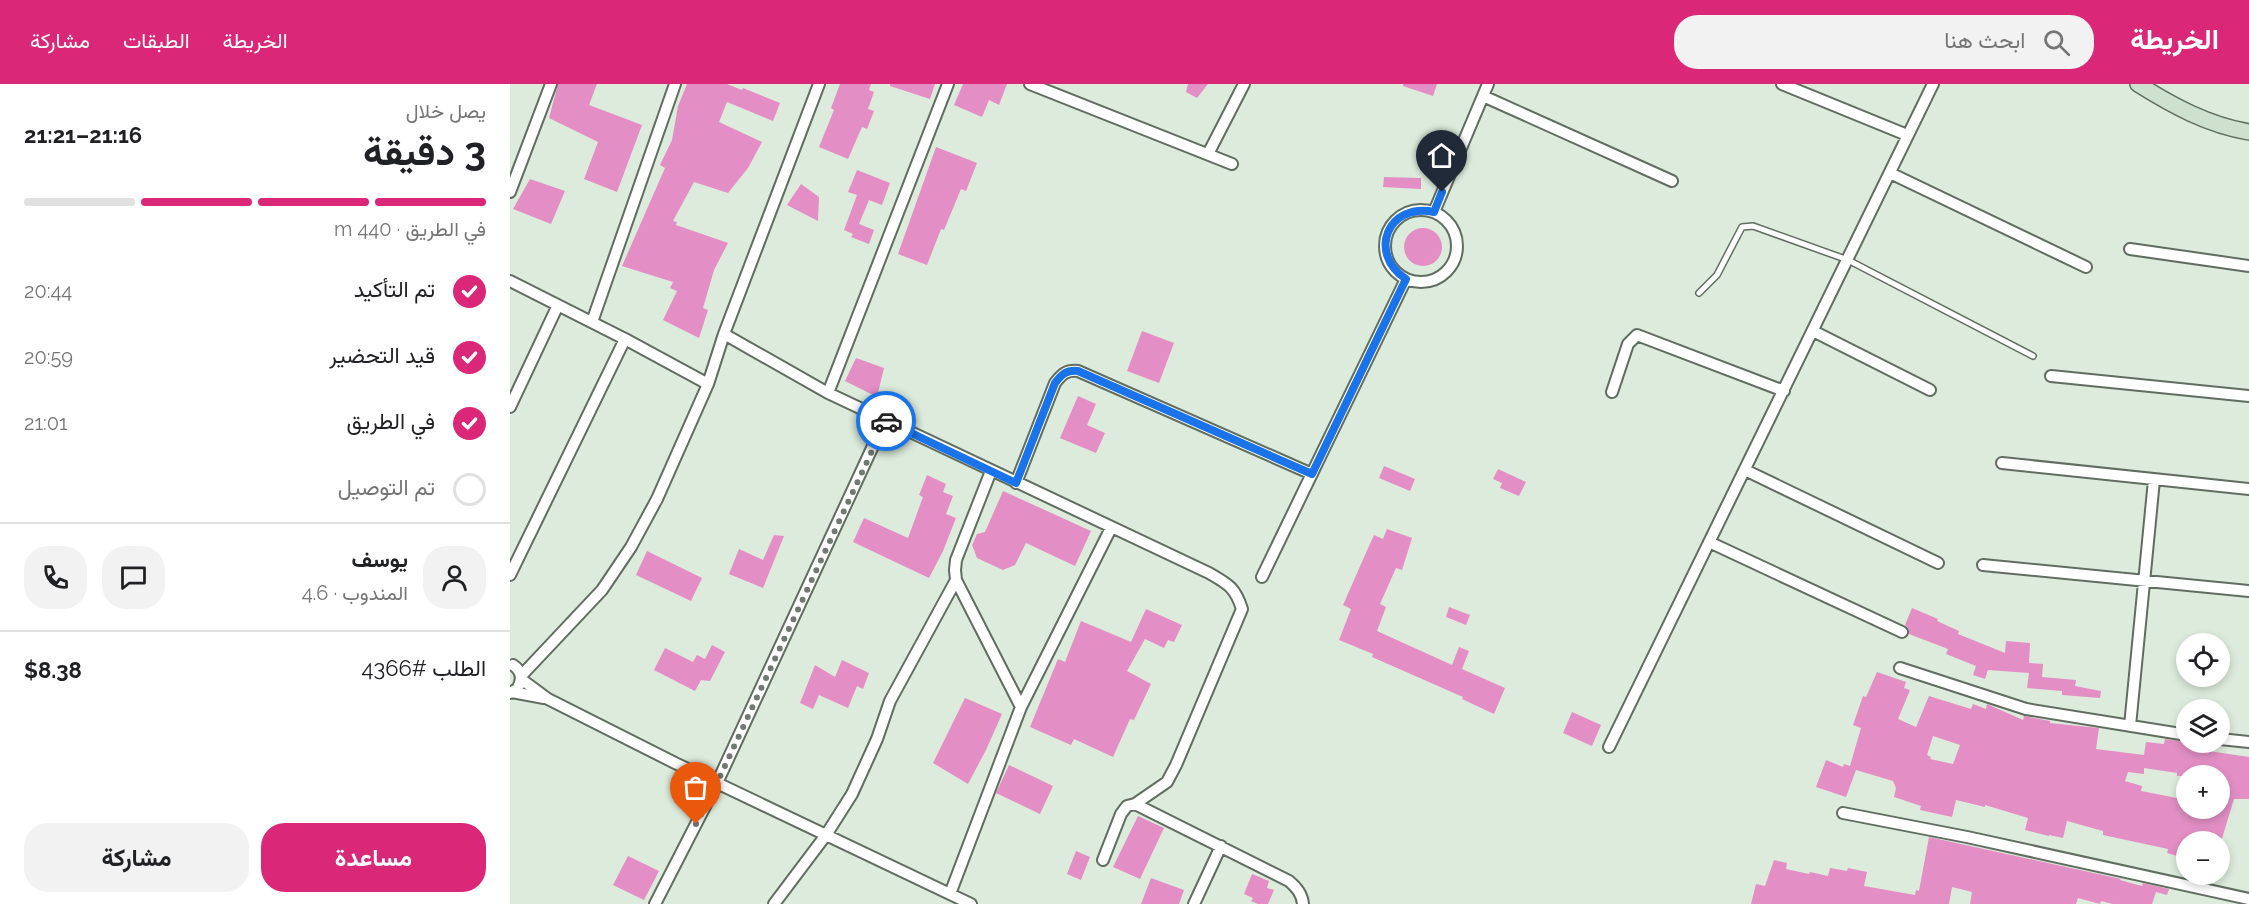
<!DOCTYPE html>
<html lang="ar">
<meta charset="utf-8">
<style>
:root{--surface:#fff;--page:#f2f2f2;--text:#202124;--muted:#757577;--line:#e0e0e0;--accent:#db2777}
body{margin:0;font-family:Raleway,Vazirmatn,sans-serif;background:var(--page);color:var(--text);direction:rtl;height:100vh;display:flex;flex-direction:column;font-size:22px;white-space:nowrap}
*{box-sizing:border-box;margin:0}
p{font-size:20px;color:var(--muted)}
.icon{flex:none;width:33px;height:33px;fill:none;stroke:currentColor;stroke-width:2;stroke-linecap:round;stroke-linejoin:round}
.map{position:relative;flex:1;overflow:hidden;direction:ltr}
.drawer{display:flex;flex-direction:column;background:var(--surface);width:510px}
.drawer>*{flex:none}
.buttons{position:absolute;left:1666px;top:549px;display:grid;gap:12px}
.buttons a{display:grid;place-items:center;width:54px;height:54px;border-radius:50%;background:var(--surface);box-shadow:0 3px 9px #0003;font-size:30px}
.pin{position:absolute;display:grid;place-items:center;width:51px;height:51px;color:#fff;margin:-62px -26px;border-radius:50% 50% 50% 0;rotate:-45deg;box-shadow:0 0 6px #0007}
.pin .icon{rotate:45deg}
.courier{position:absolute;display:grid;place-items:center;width:60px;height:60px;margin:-30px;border:4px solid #1a73e8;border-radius:50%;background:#fff;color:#222;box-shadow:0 2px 8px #0007}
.summary em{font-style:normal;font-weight:700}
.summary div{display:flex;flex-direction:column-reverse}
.summary{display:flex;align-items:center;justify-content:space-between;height:102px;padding:0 24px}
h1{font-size:39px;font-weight:700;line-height:45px}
.bar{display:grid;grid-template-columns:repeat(4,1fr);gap:9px 6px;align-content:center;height:72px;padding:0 24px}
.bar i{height:8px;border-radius:4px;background:var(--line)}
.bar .active{background:var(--accent)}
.bar p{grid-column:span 4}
.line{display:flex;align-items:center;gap:15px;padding:0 24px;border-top:2px solid var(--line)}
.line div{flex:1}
.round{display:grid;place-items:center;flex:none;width:63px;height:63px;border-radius:24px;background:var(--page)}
ol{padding:0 24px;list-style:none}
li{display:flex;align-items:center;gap:18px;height:66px}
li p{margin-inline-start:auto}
li .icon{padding:6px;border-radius:50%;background:var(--accent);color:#fff;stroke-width:4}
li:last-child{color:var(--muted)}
li i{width:33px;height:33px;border:3px solid var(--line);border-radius:50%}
.cta{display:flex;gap:12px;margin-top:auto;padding:12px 24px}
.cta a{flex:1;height:69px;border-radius:24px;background:var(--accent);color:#fff;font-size:24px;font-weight:700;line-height:69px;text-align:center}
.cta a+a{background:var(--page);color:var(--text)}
header{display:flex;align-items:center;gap:36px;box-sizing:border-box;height:84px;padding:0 30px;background:var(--accent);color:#fff}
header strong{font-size:28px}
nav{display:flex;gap:33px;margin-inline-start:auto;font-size:21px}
.search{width:420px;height:54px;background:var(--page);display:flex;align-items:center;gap:15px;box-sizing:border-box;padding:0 21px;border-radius:24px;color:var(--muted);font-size:22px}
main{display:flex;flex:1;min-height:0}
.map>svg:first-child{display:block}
.building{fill:#e38fc5;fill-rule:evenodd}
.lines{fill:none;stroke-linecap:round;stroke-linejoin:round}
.lane-casing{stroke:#606d60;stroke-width:8}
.street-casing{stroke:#606d60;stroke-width:14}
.secondary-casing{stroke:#606d60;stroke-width:18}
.lane{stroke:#fff;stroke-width:5}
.street{stroke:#fff;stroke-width:10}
.secondary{stroke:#cde1ce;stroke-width:15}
.done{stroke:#717a70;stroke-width:6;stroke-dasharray:0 10.8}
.route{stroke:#1a73e8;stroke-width:8}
</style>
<header>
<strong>الخريطة</strong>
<div class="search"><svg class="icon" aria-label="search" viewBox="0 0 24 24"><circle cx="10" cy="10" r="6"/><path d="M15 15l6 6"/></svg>ابحث هنا</div>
<nav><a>الخريطة</a><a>الطبقات</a><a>مشاركة</a></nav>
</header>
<main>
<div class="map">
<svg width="1739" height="820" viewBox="0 0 1739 820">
<rect width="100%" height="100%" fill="#dcebdb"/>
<path class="building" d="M48 0H87L79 21 132 41 107 108 74 95 88 58 39 34Z
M177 0H217L232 6 233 4 270 19 263 37 217 18 209 38 252 58 238 84 218 109 184 98 163 137 167 138 166 141 218 159 204 186 193 224 198 226 189 254 153 236 167 207 160 204 163 198 112 182 155 84 150 81 162 56 168 22Z
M330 0H361L359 6 364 8 358 25 364 27 357 45 352 43 338 75 309 63 324 26 321 24Z
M380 0H425L420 15 380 2Z
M453 0H497L489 21 479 16 472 33 444 21Z
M678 0H698L687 14 676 8Z
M893 0H927L923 12 893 2Z
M426 63 467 79 456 107 451 105 434 146 431 145 417 181 388 170Z
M347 86 380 99 372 121 359 116 349 140 364 146 359 160 341 153 343 150 334 146 347 111 338 108Z
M874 93 911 94V105L873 103Z
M20 95 55 107 41 140 3 125Z
M291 100 309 113 308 137 277 121Z
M894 163a19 19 0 1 1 38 0a19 19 0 1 1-38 0Z
M632 247 664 259 649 299 617 287Z
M346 274 374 284 367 313 335 297Z
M568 312 586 320 577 341 595 349 586 369 550 354Z
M874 382 905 395 900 407 869 394Z
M988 385 1016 398 1009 412 990 404 992 399 983 395Z
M417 391 436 400 433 408 443 412 436 430 446 434 433 467 419 494 343 458 354 434 398 454 413 413 409 411Z
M493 407 581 447 565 482 516 459 505 481 493 486 467 474 462 461 467 450 475 448Z
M877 445 902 454 892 486 886 484 870 520 876 523 867 547 942 581 949 563 959 567 952 585 995 604 984 630 952 615 953 613 862 573 863 570 829 556 841 525 833 521 855 471 864 451 873 455Z
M264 451 274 452 253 504 219 490 229 465 253 476Z
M137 467 192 494 181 517 126 491Z
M939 523 960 531 956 541 936 533Z
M1402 524 1428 535 1427 537 1449 547 1448 550 1495 569 1496 557 1520 559 1519 579 1533 580 1532 593 1566 596 1565 602 1591 607 1590 614 1552 611V607L1517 604 1519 589 1478 586 1475 595 1463 591 1466 582 1436 570 1438 565 1399 550 1398 544 1395 541Z
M636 525 672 541 664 558 658 556 654 564 635 555 617 587 641 600 624 636 620 635 603 673 564 655 561 661 520 643 548 575 555 578 571 537 621 558Z
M202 561 215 568 200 597 191 596 185 607 144 586 155 564 183 578 187 571 195 575Z
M332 576 359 589 353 605 347 602 338 624 309 611 303 625 290 619 305 581 325 593Z
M1367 588 1396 598 1394 604 1400 606 1388 635 1406 643 1419 612 1461 625 1463 620 1476 625 1477 620 1513 636 1514 632 1540 637V639L1589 644 1586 665 1634 671 1636 658 1654 660 1655 655 1676 658H1699L1698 667 1739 673V715H1724L1710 761V758H1697L1677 752V775L1657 769 1658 765 1593 751V747L1557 737 1553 754 1539 751V752L1515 746 1518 734 1475 721V723L1446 716 1442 733 1410 726 1411 722 1384 713 1386 704 1383 697 1346 686 1336 713 1306 703 1316 676 1333 683 1334 680 1340 682 1351 644 1343 641 1353 612 1356 613ZM1423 652 1450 661 1443 680 1420 675 1421 673 1417 671ZM1634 684 1667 689V692H1712L1710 724H1677V716L1631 707 1632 702 1615 697 1618 688 1634 690Z
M455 614 492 630 476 666 458 700 423 679Z
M1062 628 1091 641 1082 662 1053 649Z
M499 681 543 702 530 730 486 709Z
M628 732 654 744 630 795 603 783Z
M1419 753 1611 795 1610 796 1632 802 1633 799 1659 805 1657 811 1646 808 1642 820H1603L1591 817 1590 820 1568 814 1566 820H1460L1462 808 1442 803 1439 820H1241L1246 800 1255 802 1264 776 1277 779 1276 785 1299 790 1300 788 1318 792 1320 784 1337 787 1338 784 1357 788 1354 802 1405 811 1406 806 1409 807Z
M566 767 580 773 571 796 557 790Z
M118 772 149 787 134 816 103 801Z
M742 790 759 797 757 804 764 806 758 820H748L741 817 743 814 734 810Z
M641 794 674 806 669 820H631Z"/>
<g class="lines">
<defs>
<path id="lane" d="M1189 209 1207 191 1232 143 1243 142 1338 176 1523 272"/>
<path id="street" d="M520 0 722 80
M1272 0 1397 51
M973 12 1162 97
M698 70 734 0
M1380 89 1576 183
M0 108 41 0
M875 162a36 36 0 1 1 72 0a36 36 0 1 1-72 0Z
M924 128 978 0
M1620 165 1739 182
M0 197 115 255 198 300
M82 238 165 0
M1303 247 1420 306
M214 250 318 309 699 489C718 500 725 503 732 525L666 681 657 698 625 720
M1541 292 1739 312
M1102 308 1118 260 1127 251 1274 307
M318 309 438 0
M0 323 48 221
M1492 379 1739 405
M1235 386 1428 479
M481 387 446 476 445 486 446 496 511 623
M506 399 545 299C552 290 556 286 568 287L802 390
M1199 458 1392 548
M1473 481 1739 507
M0 491 115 255
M752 493 896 195
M1390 584 1516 625 1677 651
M11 592 92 506 121 463 147 415 198 300 214 250 309 0
M11 595 38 615 165 679 461 820
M2 608 34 614
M0 609 7 605C13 596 12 587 3 581
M1620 642 1644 396
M1710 655 1739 658
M1099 663 1423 0
M1333 729 1457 753 1739 815
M593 776 611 730 617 722 625 720 779 797C787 804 792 810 793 820
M440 810 511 623 601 444
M145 820 207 699 375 336
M264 820 316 751 342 710 367 655 380 617 446 496
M684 820 711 762"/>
<path id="secondary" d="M1628 0C1663 22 1698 41 1739 48"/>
</defs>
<use href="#lane" class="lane-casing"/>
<use href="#street" class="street-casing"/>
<use href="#secondary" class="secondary-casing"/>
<use href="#lane" class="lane"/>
<use href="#street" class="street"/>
<use href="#secondary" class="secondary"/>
</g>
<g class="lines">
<path class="done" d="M186 740 207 699 376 337"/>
<path class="route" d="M376 337 506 399 545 299C552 290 556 286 568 287L802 390 896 195C857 169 878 118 924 128L932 108"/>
</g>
</svg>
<div class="buttons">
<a><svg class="icon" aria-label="locate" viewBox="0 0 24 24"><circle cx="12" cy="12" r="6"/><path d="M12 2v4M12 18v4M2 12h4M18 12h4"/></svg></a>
<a><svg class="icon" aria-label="layers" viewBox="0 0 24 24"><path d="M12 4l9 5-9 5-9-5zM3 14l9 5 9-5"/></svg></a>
<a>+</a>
<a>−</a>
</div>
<div class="pin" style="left:186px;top:740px;background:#ea580c"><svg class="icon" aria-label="bag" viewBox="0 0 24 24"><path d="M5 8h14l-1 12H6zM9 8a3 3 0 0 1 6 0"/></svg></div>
<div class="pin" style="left:932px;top:108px;background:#1f2937"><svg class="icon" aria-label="home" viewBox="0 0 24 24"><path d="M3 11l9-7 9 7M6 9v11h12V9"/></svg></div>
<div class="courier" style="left:376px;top:337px"><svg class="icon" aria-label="car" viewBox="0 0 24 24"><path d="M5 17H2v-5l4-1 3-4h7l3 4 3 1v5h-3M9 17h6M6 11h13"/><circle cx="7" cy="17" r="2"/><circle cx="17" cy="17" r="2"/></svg></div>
</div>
<section class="drawer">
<div class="summary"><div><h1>3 دقيقة</h1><p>يصل خلال</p></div><em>21:16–21:21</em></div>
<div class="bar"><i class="active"></i><i class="active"></i><i class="active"></i><i></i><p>في الطريق · 440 m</p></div>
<ol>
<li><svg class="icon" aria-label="check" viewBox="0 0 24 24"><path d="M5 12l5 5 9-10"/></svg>تم التأكيد<p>20:44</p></li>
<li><svg class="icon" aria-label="check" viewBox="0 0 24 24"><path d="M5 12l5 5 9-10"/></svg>قيد التحضير<p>20:59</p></li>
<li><svg class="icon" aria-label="check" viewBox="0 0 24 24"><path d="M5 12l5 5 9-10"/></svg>في الطريق<p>21:01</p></li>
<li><i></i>تم التوصيل</li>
</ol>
<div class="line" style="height:108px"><a class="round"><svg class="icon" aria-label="person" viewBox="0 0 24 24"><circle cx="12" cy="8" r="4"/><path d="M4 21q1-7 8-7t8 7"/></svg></a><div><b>يوسف</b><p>المندوب · 4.6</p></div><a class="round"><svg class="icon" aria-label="chat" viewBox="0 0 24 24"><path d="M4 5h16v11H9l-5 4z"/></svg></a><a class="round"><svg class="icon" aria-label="phone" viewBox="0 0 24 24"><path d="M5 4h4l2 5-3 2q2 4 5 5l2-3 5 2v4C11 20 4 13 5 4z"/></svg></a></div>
<div class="line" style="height:78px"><div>الطلب #4366</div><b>$8.38</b></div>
<div class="cta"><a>مساعدة</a><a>مشاركة</a></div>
</section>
</main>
